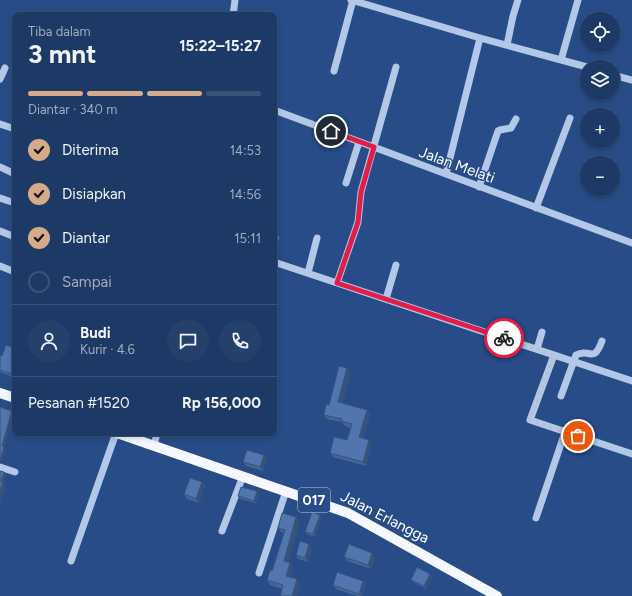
<!DOCTYPE html>
<html lang="id">
<meta charset="utf-8">
<style>
:root{--surface:#1d3965;--page:#25406b;--text:#f1f3f6;--muted:#a0acbf;--line:#3b5379;--accent:#d6ab8b}
body{margin:0;font-family:Figtree,sans-serif;background:var(--page);color:var(--text);height:100vh;display:flex;flex-direction:column;font-size:15px;white-space:nowrap}
*{box-sizing:border-box;margin:0}
p{font-size:13px;color:var(--muted)}
.icon{flex:none;width:22px;height:22px;fill:none;stroke:currentColor;stroke-width:2;stroke-linecap:round;stroke-linejoin:round}
.map{position:relative;flex:1;overflow:hidden}
.sheet{position:absolute;left:12px;top:12px;width:265px;height:424px;display:flex;flex-direction:column;background:var(--surface);border-radius:8px;box-shadow:0 2px 6px #0003,0 0 0 1px var(--line)}
.sheet>*{flex:none}
.fabs{position:absolute;left:580px;top:12px;display:grid;gap:8px}
.fabs a{display:grid;place-items:center;width:40px;height:40px;border-radius:50%;background:var(--surface);box-shadow:0 2px 6px #0003,0 0 0 1px var(--line);font-size:20px}
.pin{position:absolute;display:grid;place-items:center;width:34px;height:34px;color:#fff;margin:-17px;border:2px solid #fff;border-radius:50%;box-shadow:0 1px 4px #0007}
.courier{position:absolute;display:grid;place-items:center;width:40px;height:40px;margin:-20px;border:3px solid #e11d48;border-radius:50%;background:#fff;color:#222;box-shadow:0 1px 5px #0007}
.overview em{font-style:normal;font-weight:700}
.overview div{display:flex;flex-direction:column-reverse}
.overview{display:flex;align-items:center;justify-content:space-between;height:68px;padding:0 16px}
h1{font-size:26px;font-weight:700;line-height:30px}
.bar{display:grid;grid-template-columns:repeat(4,1fr);gap:6px 4px;align-content:center;height:48px;padding:0 16px}
.bar i{height:5px;border-radius:3px;background:var(--line)}
.bar .on{background:var(--accent)}
.bar p{grid-column:span 4}
.line{display:flex;align-items:center;gap:10px;padding:0 16px;border-top:1px solid var(--line)}
.line div{flex:1}
.round{display:grid;place-items:center;flex:none;width:42px;height:42px;border-radius:21px;background:var(--page)}
ol{padding:0 16px;list-style:none}
li{display:flex;align-items:center;gap:12px;height:44px}
li p{margin-inline-start:auto}
li .icon{padding:4px;border-radius:50%;background:var(--accent);color:#111;stroke-width:4}
li:last-child{color:var(--muted)}
li i{width:22px;height:22px;border:2px solid var(--line);border-radius:50%}
.map>svg:first-child{display:block}
.lines{fill:none;stroke-linecap:round;stroke-linejoin:round}
.minor{stroke:#b3c8e8;stroke-width:7}
.major{stroke:#f5f8fe;stroke-width:10}
.wall{fill:#456596}
.shaded-wall{fill:#38527a}
.building{fill:#5075af;stroke:#38527a}
.done{stroke:#b3c0d5;stroke-width:4;stroke-dasharray:0 7.2}
.route{stroke:#e11d48;stroke-width:5}
.labels{text-anchor:middle;dominant-baseline:central;stroke-width:3;stroke-linejoin:round;paint-order:stroke}
.shield{fill:#274c87;stroke:#bec9db;stroke-width:1}
.shield-label{font-size:14px;font-weight:bold;fill:#fff}
.street-label{font-size:15px;fill:#fff;stroke:#274c87}
</style>
<div class="map">
<svg width="632" height="596" viewBox="0 0 632 596">
<rect width="100%" height="100%" fill="#274c87"/>
<g class="lines">
<path class="minor" d="M351 0 480 38 587 67
M233 15 235 0
M507 45 513 16 518 0
M561 60 578 0
M334 71 353 0
M613 75 632 80
M0 79 5 68
M274 110 632 243
M0 124 15 129
M0 167 15 174
M446 174 480 38
M346 183 359 142
M479 187 498 131 500 130 511 128 516 119
M0 198 15 203
M536 208 570 118
M0 231 15 237
M274 243 275 238
M274 262 632 381
M0 266 15 272
M308 273 317 238
M337 283 358 222 361 192 396 67
M386 299 396 265
M537 349 542 332
M554 355 530 420 632 454
M561 396 576 355C590 347 593 365 602 341
M154 446 157 433
M0 467 15 472
M536 518 565 432
M222 531 243 476
M71 561 116 433
M259 573 286 491"/>
<path class="major" d="M0 393 15 398
M117 433 348 513 497 596"/>
</g>
<path class="wall" d="M15 348V378L0 372V355L2 356Z
M351 373 342 403 367 410 370 414 363 438 372 444 366 466 333 457 330 453 347 440 351 428 345 426 342 422 327 419 324 415 329 405Z
M264 455 267 459 263 471 246 466 243 462Z
M202 482 205 486 199 503 187 499 184 494Z
M257 491 259 494 256 503 240 499 238 496Z
M320 515 322 518 315 537 307 534 305 532Z
M300 522 288 562 290 563 293 568 290 577 301 584 282 589 270 585 267 580 272 571 284 533 281 532 278 528Z
M309 544 312 548 308 562 298 559 296 555Z
M344 557H375L371 569 347 561Z
M430 574 432 577 426 589 413 582 411 580Z
M363 581 366 585 362 596H357L336 589 333 585Z"/>
<path class="shaded-wall" d="M15 364V378L12 374Z
M347 368 351 373 341 406 338 402Z
M367 410 370 414 362 441 359 437Z
M12 411 14 413 4 447 6 449 2 462 0 460 2 446Z
M369 440 372 444 366 466 363 462Z
M264 455 267 459 263 471 260 467Z
M4 472 6 476 4 483 6 486 1 504 0 503V493L1 481Z
M202 482 205 486 199 503 196 499Z
M257 491 259 494 256 503 254 501Z
M320 515 322 518 315 537 313 534Z
M296 517 300 522 287 566 284 561Z
M309 544 312 548 308 562 305 558Z
M372 553 375 557 371 569 368 565Z
M290 563 293 568 289 580 286 576Z
M430 574 432 577 426 589 424 586Z
M297 579 301 584 297 596H292Z
M363 581 366 585 362 596H361L359 594Z"/>
<path class="building" d="M6 345 15 348V364L12 374 0 370V355L2 356Z
M339 366 347 368 338 402 367 410 359 437 369 440 363 462 330 453 334 437 347 440 352 424 341 421 342 419 324 415 326 404 329 405Z
M0 407 12 411 2 446 4 447 0 460Z
M247 450 264 455 260 467 243 462Z
M0 471 4 472 1 481 3 482 0 493Z
M190 478 202 482 196 499 184 494Z
M241 487 257 491 254 501 238 496Z
M312 512 320 515 313 534 305 532Z
M282 513 296 517 284 561 290 563 286 576 297 579 292 596H280L283 585 267 580 270 570 272 571 285 530 278 528Z
M300 541 309 544 305 558 296 555Z
M349 544 372 553 368 565 344 557Z
M417 567 430 574 424 586 411 580Z
M337 572 363 581 359 594 333 585Z"/>
<g class="lines">
<path class="done" d="M504 338 554 355 530 420 578 436"/>
<path class="route" d="M331 131 374 147 361 192 358 222 337 283 504 338"/>
</g>
<g class="labels">
<rect class="shield" x="298" y="488" width="32" height="24" rx="3"/>
<g class="shield-label">
<text x="314" y="500">017</text>
</g>
<g class="street-label">
<text transform="translate(457 165) rotate(20)">Jalan Melati</text>
<text transform="translate(385 517) rotate(27)">Jalan Erlangga</text>
</g>
</g>
</svg>
<div class="fabs">
<a><svg class="icon" aria-label="locate" viewBox="0 0 24 24"><circle cx="12" cy="12" r="6"/><path d="M12 2v4M12 18v4M2 12h4M18 12h4"/></svg></a>
<a><svg class="icon" aria-label="layers" viewBox="0 0 24 24"><path d="M12 4l9 5-9 5-9-5zM3 14l9 5 9-5"/></svg></a>
<a>+</a>
<a>−</a>
</div>
<div class="pin" style="left:578px;top:436px;background:#ea580c"><svg class="icon" aria-label="bag" viewBox="0 0 24 24"><path d="M5 8h14l-1 12H6zM9 8a3 3 0 0 1 6 0"/></svg></div>
<div class="pin" style="left:331px;top:131px;background:#1f2937"><svg class="icon" aria-label="home" viewBox="0 0 24 24"><path d="M3 11l9-7 9 7M6 9v11h12V9"/></svg></div>
<div class="courier" style="left:504px;top:338px"><svg class="icon" aria-label="bike" viewBox="0 0 24 24"><circle cx="6" cy="16" r="4"/><circle cx="18" cy="16" r="4"/><path d="M6 16l4-8h5l3 8M10 8l3 8H6M13 5h3"/></svg></div>
<section class="sheet">
<div class="overview"><div><h1>3 mnt</h1><p>Tiba dalam</p></div><em>15:22–15:27</em></div>
<div class="bar"><i class="on"></i><i class="on"></i><i class="on"></i><i></i><p>Diantar · 340 m</p></div>
<ol>
<li><svg class="icon" aria-label="check" viewBox="0 0 24 24"><path d="M5 12l5 5 9-10"/></svg>Diterima<p>14:53</p></li>
<li><svg class="icon" aria-label="check" viewBox="0 0 24 24"><path d="M5 12l5 5 9-10"/></svg>Disiapkan<p>14:56</p></li>
<li><svg class="icon" aria-label="check" viewBox="0 0 24 24"><path d="M5 12l5 5 9-10"/></svg>Diantar<p>15:11</p></li>
<li><i></i>Sampai</li>
</ol>
<div class="line" style="height:72px"><a class="round"><svg class="icon" aria-label="person" viewBox="0 0 24 24"><circle cx="12" cy="8" r="4"/><path d="M4 21q1-7 8-7t8 7"/></svg></a><div><b>Budi</b><p>Kurir · 4.6</p></div><a class="round"><svg class="icon" aria-label="chat" viewBox="0 0 24 24"><path d="M4 5h16v11H9l-5 4z"/></svg></a><a class="round"><svg class="icon" aria-label="phone" viewBox="0 0 24 24"><path d="M5 4h4l2 5-3 2q2 4 5 5l2-3 5 2v4C11 20 4 13 5 4z"/></svg></a></div>
<div class="line" style="height:52px"><div>Pesanan #1520</div><b>Rp 156,000</b></div>
</section>
</div>
